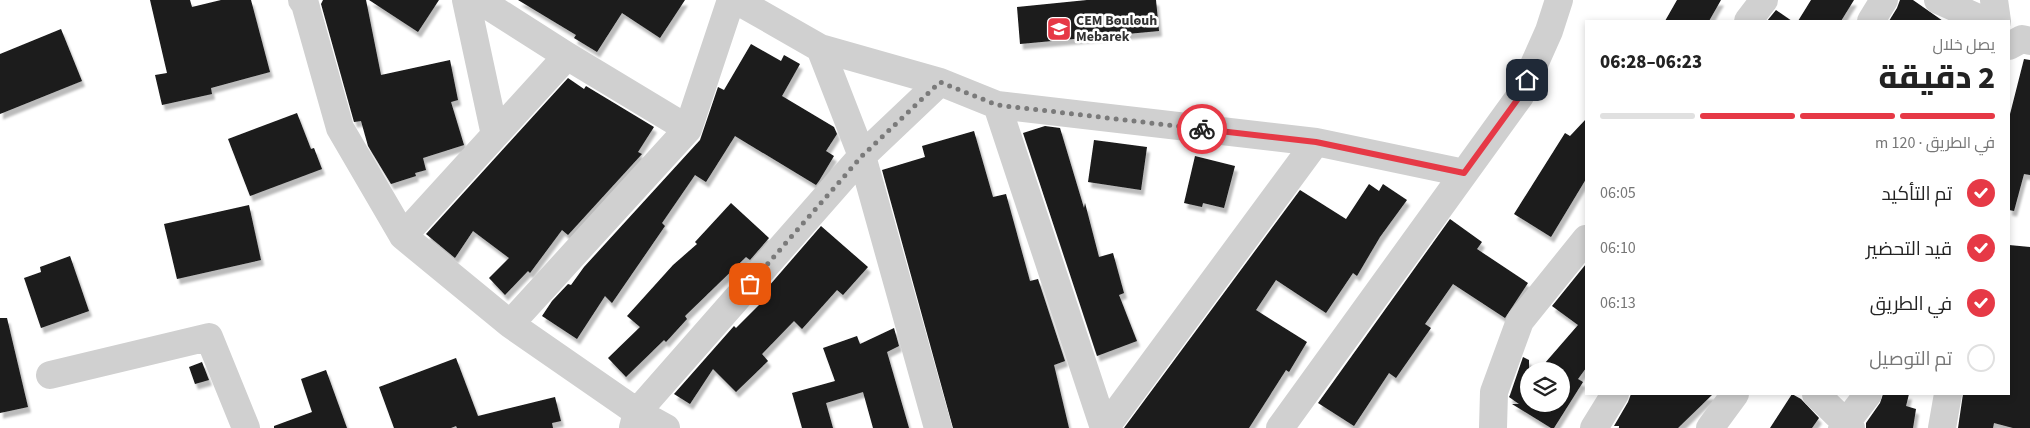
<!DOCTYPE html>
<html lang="ar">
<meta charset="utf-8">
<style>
:root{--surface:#fff;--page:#f6f6f6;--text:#222;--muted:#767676;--line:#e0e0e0;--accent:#e63946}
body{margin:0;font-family:"Source Sans 3",Cairo,sans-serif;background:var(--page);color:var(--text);direction:rtl;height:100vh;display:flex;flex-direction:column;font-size:19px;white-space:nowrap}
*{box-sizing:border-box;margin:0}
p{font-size:16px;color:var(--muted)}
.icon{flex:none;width:28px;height:28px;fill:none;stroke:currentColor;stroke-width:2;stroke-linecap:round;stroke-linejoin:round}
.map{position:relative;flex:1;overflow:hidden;direction:ltr}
.details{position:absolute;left:1585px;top:20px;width:425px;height:375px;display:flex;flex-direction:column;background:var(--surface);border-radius:0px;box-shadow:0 2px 8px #0003;direction:rtl}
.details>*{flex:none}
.fabs{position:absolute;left:1520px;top:362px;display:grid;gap:10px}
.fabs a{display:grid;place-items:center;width:50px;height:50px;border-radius:50%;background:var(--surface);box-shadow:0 2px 8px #0003;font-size:25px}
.pin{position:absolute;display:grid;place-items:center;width:42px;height:42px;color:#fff;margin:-21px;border-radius:10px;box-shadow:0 2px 8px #0006}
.courier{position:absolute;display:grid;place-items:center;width:50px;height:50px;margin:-25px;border:4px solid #e63946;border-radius:50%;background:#fff;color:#222;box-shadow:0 1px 6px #0007}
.overview em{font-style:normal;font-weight:800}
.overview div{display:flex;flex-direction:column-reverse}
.overview{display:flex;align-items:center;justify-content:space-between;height:85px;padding:0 15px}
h1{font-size:32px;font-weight:800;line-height:38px}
.bar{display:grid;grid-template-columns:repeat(4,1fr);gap:8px 5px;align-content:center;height:60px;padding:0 15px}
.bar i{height:6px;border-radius:4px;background:var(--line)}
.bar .current{background:var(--accent)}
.bar p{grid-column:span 4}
ol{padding:0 15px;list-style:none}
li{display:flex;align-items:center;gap:15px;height:55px}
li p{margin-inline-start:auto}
li .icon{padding:5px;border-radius:50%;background:var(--accent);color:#fff;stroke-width:4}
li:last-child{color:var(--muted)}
li i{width:28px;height:28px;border:2px solid var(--line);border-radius:50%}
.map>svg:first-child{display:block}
.building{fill:#1a1a1a;filter:url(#shadow)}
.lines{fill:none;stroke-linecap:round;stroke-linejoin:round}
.minor{stroke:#d0d0d0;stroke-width:28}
.done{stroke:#7a7a7a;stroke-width:5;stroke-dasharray:0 9}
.route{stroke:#e63946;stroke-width:6}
.labels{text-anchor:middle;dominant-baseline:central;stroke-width:5;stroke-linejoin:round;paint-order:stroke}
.poi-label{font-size:14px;font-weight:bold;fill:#333;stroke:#fff;text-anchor:start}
</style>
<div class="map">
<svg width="2030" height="428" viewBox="0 0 2030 428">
<defs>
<filter id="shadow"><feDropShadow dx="3" dy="5.5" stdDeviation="1" flood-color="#0004"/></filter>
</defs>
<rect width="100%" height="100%" fill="#fff"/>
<path class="building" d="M150 0H190L192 7 221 0H251L270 72 211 88 212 94 162 105 155 75 167 73Z
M323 0H366L381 75 450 60 458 100 451 102 464 145 423 158 426 170 415 173 416 176 391 184 368 146 361 121 354 122 321 4Z
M369 0H439L418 32Z
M518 0H685L660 38 622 13 597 52 574 38 576 35Z
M1087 0H1156L1159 31 1020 44 1017 7Z
M1677 0H1721L1709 21H1665Z
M1811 0H1854L1841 21H1798Z
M1900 0H1913L1943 21H1889L1897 8Z
M1776 10 1792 21H1767Z
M61 29 82 81 0 114V54Z
M751 44 781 61 784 55 800 64 782 96 834 127 837 134 826 151 834 156 819 181 816 185 735 136 706 182 695 175 662 223 665 226 612 303 605 296 577 339 542 316 552 301 568 284 571 285 584 267 700 140 718 87 724 90Z
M2024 59 2030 60V175L2024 174 2014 211 2009 210V118Z
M568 78 584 89 586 86 654 127 638 152 642 154 568 235 562 230 530 273 528 271 505 295 489 278 509 258 473 231 455 258 426 234Z
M297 113 311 149 314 148 322 169 250 196 228 139Z
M1586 119V179L1551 237 1514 214 1565 133 1570 136Z
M1045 126 1060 128 1084 208 1085 203 1099 257 1113 253 1124 293 1119 295 1137 341 1097 356 1023 133Z
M974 131 993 197 1006 194 1030 281 1038 279 1065 361 1054 365 1069 428H953L882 170 925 157 922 146Z
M1094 140 1147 147 1141 190 1088 182Z
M1195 156 1235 166 1224 208 1203 203 1202 207 1184 203Z
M1369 184 1379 191 1383 184 1407 200 1380 237 1357 276 1353 273 1326 313 1276 280 1256 310 1307 342 1289 372 1286 370 1249 428H1124L1300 190 1346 219Z
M731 203 769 238 750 260 746 257 685 316 687 319 666 342 664 340 626 377 608 358 640 327 627 316 673 265 697 244 695 242Z
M249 205 261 260 177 279 164 224Z
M1450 219 1482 242 1477 249 1528 283 1505 318 1453 284 1425 324 1431 328 1396 378 1389 373 1354 426 1318 403Z
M821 226 868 267 843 295 837 290 802 329 794 321 762 354 768 361 736 392 713 369 690 404 674 394 734 326 736 328 766 298 762 294Z
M2009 245 2030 247V428H2013L1994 423 1993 428H1958L1963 394H2009Z
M70 256 89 311 41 328 24 278 41 272 40 267Z
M1586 264V368L1578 379 1583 382 1554 428H1551L1512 404H1519L1509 397 1510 395 1523 357 1529 360V404H1561V371H1538L1578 325 1552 306Z
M0 318H7L28 407 0 413Z
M894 328 899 346 887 352 909 428H873L863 392 826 403 833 428H802L792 393 835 381 823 348 857 336 860 344Z
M456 358 478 416 555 397 561 421 552 423 553 428H457L456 426 451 428H394L379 387Z
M202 362 209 380 195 384 189 367Z
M326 370 347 428H274V426L312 412 301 379Z
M1631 394H1713L1678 428H1619V426H1614L1628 402Z
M1792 394 1801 399 1819 418 1812 428H1770Z
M1883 394H1909L1906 406 1916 409 1913 428H1866V423L1880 403Z"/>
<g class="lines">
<path class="minor" d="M302 0 305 4 340 128 403 236 510 324 637 412 666 428
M466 0 495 135
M479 0 567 56 688 129
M736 0 820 48 940 82 997 105 1316 142 1464 173
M1938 0 1985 21
M1994 0 1997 21
M1748 21 1764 0
M1871 21 1884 0
M2009 46 2022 39 2030 41
M820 48 862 156 938 428
M997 105 1104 428
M403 236 567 56
M510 324 688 129 731 0
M50 375 209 337 246 428
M1816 394 1851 428
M633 428 637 412 862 156 940 82
M1105 428 1316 142
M1280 428 1520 96 1549 31 1559 0
M1493 428 1494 392 1520 321 1586 239
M1594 428 1615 394
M1710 428 1735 394
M1842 428 1868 394
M1942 428 1948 394"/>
</g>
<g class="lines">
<path class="done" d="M750 284 862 156 940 82 997 105 1202 129"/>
<path class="route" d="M1202 129 1316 142 1464 173 1520 96 1527 80"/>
</g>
<defs>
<symbol id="school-square" viewBox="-11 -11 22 22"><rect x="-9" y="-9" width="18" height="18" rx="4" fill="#e63946" stroke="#fff"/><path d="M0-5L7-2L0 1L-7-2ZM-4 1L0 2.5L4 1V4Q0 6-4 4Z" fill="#fff"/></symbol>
</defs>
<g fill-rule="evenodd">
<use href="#school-square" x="1045" y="15" width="28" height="28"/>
</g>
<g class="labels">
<g class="poi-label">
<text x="1076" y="21">CEM Boulouh<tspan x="1076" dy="16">Mebarek</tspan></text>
</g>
</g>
</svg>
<div class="fabs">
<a><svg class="icon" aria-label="layers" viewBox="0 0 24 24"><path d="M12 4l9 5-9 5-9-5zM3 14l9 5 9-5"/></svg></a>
</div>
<div class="pin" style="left:750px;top:284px;background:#ea580c"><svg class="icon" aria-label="bag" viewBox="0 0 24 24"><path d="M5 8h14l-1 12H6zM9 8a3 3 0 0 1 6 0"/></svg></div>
<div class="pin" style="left:1527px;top:80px;background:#1f2937"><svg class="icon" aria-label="home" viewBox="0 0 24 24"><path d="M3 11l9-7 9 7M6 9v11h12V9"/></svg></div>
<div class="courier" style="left:1202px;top:129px"><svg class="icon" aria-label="bike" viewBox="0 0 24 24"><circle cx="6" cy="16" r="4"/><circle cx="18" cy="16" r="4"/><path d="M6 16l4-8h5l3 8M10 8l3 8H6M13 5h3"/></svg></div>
<section class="details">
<div class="overview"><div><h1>2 دقيقة</h1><p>يصل خلال</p></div><em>06:23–06:28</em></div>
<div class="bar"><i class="current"></i><i class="current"></i><i class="current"></i><i></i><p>في الطريق · 120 m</p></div>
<ol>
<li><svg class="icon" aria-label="check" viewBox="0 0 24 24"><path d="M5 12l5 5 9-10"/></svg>تم التأكيد<p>06:05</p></li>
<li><svg class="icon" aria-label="check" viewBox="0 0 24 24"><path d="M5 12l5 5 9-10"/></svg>قيد التحضير<p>06:10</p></li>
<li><svg class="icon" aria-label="check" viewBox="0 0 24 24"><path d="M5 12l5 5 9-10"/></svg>في الطريق<p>06:13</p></li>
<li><i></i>تم التوصيل</li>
</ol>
</section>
</div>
